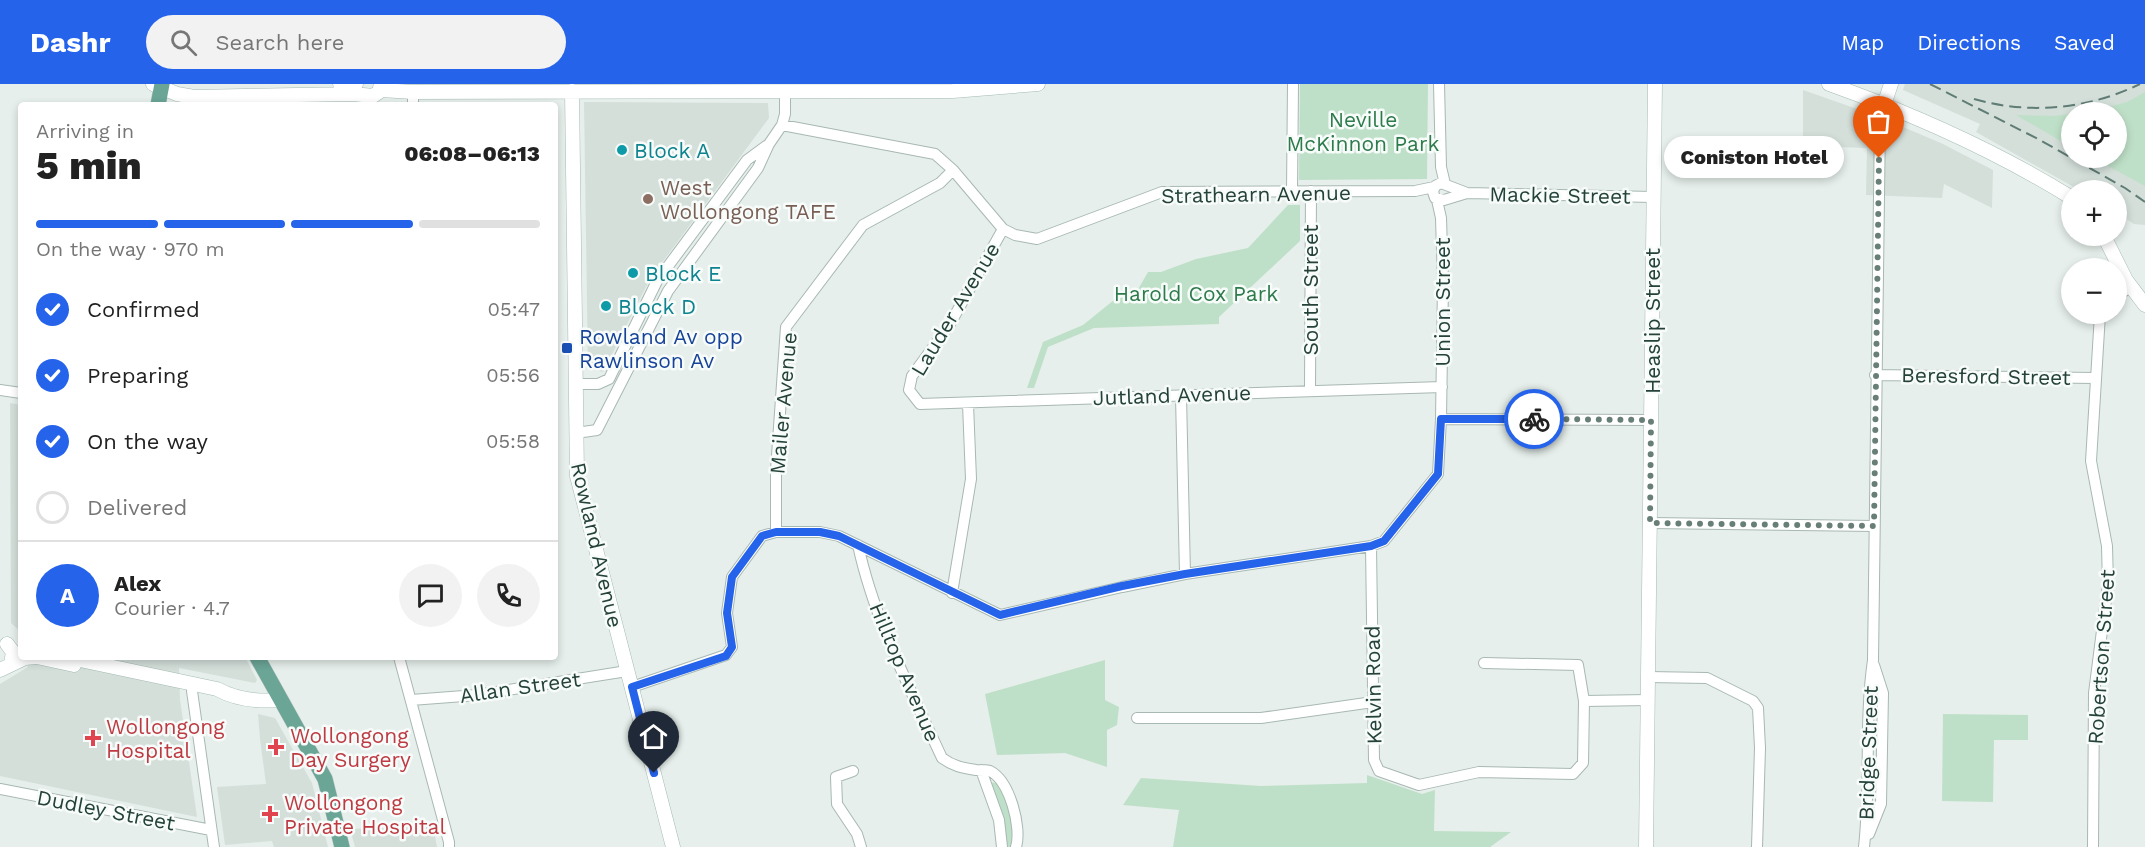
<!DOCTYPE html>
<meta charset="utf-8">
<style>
:root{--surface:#fff;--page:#f2f2f2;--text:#222;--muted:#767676;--line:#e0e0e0;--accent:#2563eb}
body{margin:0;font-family:"Work Sans",sans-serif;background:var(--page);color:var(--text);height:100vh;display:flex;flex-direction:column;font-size:22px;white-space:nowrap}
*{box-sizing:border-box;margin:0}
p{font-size:20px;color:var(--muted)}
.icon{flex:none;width:33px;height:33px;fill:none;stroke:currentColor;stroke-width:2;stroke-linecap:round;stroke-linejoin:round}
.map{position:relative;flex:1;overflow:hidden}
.panel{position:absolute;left:18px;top:18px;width:540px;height:558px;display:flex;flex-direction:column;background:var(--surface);border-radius:6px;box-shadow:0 3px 9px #0003}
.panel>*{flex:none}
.buttons{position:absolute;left:2061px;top:18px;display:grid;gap:12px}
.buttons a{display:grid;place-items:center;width:66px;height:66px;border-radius:50%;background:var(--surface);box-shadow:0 3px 9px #0003;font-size:30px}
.pin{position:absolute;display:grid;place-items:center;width:51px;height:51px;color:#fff;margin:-62px -26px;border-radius:50% 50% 50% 0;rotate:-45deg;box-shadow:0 0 6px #0007}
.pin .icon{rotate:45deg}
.courier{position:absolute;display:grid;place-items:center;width:60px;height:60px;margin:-30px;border:4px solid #2563eb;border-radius:50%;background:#fff;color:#222;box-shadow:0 2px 8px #0007}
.bubble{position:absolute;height:42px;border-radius:21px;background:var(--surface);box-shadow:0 3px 9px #0003;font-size:20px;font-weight:800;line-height:42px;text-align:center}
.headline em{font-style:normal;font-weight:800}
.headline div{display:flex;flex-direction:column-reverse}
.headline{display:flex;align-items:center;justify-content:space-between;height:102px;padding:0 18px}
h1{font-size:39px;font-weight:800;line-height:45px}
.bar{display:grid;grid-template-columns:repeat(4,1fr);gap:9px 6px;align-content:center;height:72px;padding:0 18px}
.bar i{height:8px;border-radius:4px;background:var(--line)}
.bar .on{background:var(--accent)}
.bar p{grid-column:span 4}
.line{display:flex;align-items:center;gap:15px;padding:0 18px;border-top:2px solid var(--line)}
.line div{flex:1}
.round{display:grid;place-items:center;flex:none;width:63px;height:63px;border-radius:32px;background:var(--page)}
ol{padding:0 18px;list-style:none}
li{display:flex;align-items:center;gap:18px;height:66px}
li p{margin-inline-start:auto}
li .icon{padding:6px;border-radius:50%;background:var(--accent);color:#fff;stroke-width:4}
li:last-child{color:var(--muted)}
li i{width:33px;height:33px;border:3px solid var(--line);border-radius:50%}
header{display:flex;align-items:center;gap:36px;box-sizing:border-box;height:84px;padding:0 30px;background:var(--accent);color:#fff}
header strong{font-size:28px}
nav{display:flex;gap:33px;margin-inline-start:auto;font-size:21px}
.search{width:420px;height:54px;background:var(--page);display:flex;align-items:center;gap:15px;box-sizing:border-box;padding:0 21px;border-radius:33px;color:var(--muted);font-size:22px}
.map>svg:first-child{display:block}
.built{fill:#d4dfda;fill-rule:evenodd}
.green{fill:#bfe0c8}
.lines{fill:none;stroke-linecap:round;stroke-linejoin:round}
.street-casing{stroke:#a8b8b2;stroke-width:12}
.secondary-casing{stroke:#a4bbb3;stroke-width:15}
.primary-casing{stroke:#c2cac8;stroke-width:16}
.street{stroke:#fff;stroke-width:10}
.secondary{stroke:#fff;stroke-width:14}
.primary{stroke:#6aa596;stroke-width:15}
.rail{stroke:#5f7d75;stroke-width:2;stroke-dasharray:12 6;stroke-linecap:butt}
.done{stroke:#687f78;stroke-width:6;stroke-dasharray:0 10.8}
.route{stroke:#2563eb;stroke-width:8}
.culture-dot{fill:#0f9aa8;stroke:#f7fbf9;stroke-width:2}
.education-dot{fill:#8d6e63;stroke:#f7fbf9;stroke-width:2}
.transit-dot{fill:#1a4fb4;stroke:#f7fbf9;stroke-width:2}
.health-dot{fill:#e0444e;stroke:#f7fbf9;stroke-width:2}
.labels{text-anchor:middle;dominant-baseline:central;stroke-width:5;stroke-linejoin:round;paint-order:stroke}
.park-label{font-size:21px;fill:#2d7a4b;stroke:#f7fbf9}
.culture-label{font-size:21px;fill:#0d838f;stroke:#f7fbf9;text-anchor:start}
.education-label{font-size:21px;fill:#785e54;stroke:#f7fbf9;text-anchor:start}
.street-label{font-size:21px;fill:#24423a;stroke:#f7fbf9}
.transit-label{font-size:21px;fill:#164399;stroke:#f7fbf9;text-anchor:start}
.health-label{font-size:21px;fill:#be3a42;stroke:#f7fbf9;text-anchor:start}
</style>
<header>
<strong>Dashr</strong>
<div class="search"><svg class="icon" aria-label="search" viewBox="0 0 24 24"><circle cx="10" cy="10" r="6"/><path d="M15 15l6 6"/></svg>Search here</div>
<nav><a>Map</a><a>Directions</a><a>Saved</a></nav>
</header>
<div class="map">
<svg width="2145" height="763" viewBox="0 0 2145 763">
<rect width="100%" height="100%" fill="#e6efeb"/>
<path class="built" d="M1905 0H2145V141L2134 140 2117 129 2116 106H2079L1976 48 1980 40 1903 6ZM2072 28H2116V74H2072Z
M1803 6 1863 27 1892 42 1896 40 1943 60 1993 86 1992 124 1944 100 1942 114 1866 111 1867 64 1803 62Z
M584 18 768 19 769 34 650 195 603 288 588 284Z
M10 319 21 321V548L11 539Z
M28 573H245L257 596 255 599 179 584 180 616 197 733 0 692V600L28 583Z
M258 630 275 634 312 699 328 763H274L272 757 225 761 217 703 266 700 260 655Z
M433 742 437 763H355L350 745Z"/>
<path class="green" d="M1300 0H1428L1427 95 1299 96Z
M2145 8V102L2093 74H2116V28H2089L2127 18Z
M2071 30V63L2016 31 2053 32Z
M1288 121H1300V157L1219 233V240L1094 244 1048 263 1034 304H1027L1043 258 1083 241 1114 216 1136 209 1148 188H1161L1196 175 1248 164Z
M1105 576V616L1119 623 1117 641 1107 646V683L1065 669 997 671 985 610Z
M1943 630 2028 631V656H1994L1993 718 1942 717Z
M1367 691 1422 710 1435 706 1434 747 1511 748 1490 763H1173L1179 726 1123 721 1141 694 1261 702 1367 699Z
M989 698 997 699C1010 719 1016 739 1012 763H1006Z"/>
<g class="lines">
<defs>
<path id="street" d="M1439 0 1441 83 1445 100
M413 8V21
M782 41 935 70 953 86 1003 145 1015 151 1037 155 1162 108 1415 107 1434 103
M1292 107 1293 0
M1467 109 1441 99 1435 102 1433 108 1435 114 1444 116 1467 109 1653 113
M1003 145 950 240 912 292 909 306 920 320 1442 303
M2116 212 2131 203
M1875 291 2096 294
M575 300H598L609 295 657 197 747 76 766 62
M1310 305 1311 107
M0 306 21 309
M1181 312 1185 490
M1441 335 1651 336
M576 349 597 346 668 207 758 84 769 60 782 41 785 30V8
M1650 439 1874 442
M776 448V386L786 243 863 141 940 99 953 86
M858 461C874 535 910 605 942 674 953 682 962 684 976 686 980 686 987 686 990 687 1010 697 1022 744 1016 763
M1371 462 1374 676 1379 687 1419 701 1479 688 1573 690 1583 679 1584 617 1648 616
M952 509 971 395 968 320
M399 573 449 758V763
M1484 579 1578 581 1584 617
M1648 593 1707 594 1753 617 1758 624 1760 664 1757 763
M632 603 726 571 732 563 727 529 732 493 762 452 776 448H820L839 452 1000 531 1122 503 1185 490 1371 462 1384 457 1438 390 1441 335 1443 199 1441 134 1437 116
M192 607 214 763
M411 616 477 611 627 587
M1137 634H1261L1373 618
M981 686 999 736 1002 763
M853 687 836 693 837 720 857 750 861 763
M0 705 211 746
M1869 750 1881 720 1883 609 1874 581
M1864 763C1871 701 1864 638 1873 576L1880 35 1884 21
M2093 763 2094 609 2108 500 2107 462 2091 377 2100 230"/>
<path id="secondary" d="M153 0 177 10 194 13 353 10 373 12 379 8 381 0
M340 0H356
M1829 0C1913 30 1996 67 2072 114
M381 6 413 8 953 7 1038 0
M572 7 577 392 673 763
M1884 21 1891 0
M2104 152 2126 196 2145 221
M7 560 13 568 11 580
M37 573 74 581
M66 573 217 605C237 616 257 618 280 616
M0 586 25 574 35 573
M1646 763 1655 0"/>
<path id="primary" d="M158 21 162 0
M257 573 325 695 342 763"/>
</defs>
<use href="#street" class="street-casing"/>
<use href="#secondary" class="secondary-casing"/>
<use href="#primary" class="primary-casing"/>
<use href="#street" class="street"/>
<use href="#secondary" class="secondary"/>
<use href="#primary" class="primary"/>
<path class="rail" d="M1930 0 2038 55 2125 104 2145 118
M1974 15C2029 31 2089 25 2140 0"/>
</g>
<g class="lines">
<path class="done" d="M1534 335 1651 336 1650 439 1874 442 1879 74"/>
<path class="route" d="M654 689 632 603 726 572 732 563 727 529 732 493 762 452 776 448H820L839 452 1000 531 1122 502 1185 490 1371 462 1384 457 1438 390 1441 335H1534"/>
</g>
<g class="culture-dot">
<circle cx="622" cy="66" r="6"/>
<circle cx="633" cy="189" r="6"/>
<circle cx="606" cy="222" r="6"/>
</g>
<circle class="education-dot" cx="648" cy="115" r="6"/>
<rect class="transit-dot" x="561" y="258" width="12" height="12" rx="3"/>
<g class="health-dot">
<path d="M90 645h6v6h6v6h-6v6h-6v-6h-6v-6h6z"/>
<path d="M273 654h6v6h6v6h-6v6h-6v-6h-6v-6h6z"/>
<path d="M267 721h6v6h6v6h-6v6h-6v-6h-6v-6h6z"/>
</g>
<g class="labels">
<g class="park-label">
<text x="1363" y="35">Neville<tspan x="1363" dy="24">McKinnon Park</tspan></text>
<text x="1196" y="209">Harold Cox Park</text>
</g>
<g class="culture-label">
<text x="634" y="66">Block A</text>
<text x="645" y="189">Block E</text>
<text x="618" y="222">Block D</text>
</g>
<g class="education-label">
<text x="660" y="103">West<tspan x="660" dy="24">Wollongong TAFE</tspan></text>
</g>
<g class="street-label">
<text transform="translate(1256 110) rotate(-1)">Strathearn Avenue</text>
<text transform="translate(1560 111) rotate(1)">Mackie Street</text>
<text transform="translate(1310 206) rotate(-90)">South Street</text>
<text transform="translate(1442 218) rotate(-90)">Union Street</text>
<text transform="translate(955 225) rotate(-59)">Lauder Avenue</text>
<text transform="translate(1652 237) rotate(-90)">Heaslip Street</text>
<text transform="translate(1986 292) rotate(1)">Beresford Street</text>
<text transform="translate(1172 311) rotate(-2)">Jutland Avenue</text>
<text transform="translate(783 319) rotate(-85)">Mailer Avenue</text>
<text transform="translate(597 461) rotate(77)">Rowland Avenue</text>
<text transform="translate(2101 573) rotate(-86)">Robertson Street</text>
<text transform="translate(905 588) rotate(67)">Hilltop Avenue</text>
<text transform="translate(1373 601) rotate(-91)">Kelvin Road</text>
<text transform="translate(520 603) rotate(-8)">Allan Street</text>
<text transform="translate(1868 669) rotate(-88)">Bridge Street</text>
<text transform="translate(106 726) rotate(11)">Dudley Street</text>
</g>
<g class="transit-label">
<text x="579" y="252">Rowland Av opp<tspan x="579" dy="24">Rawlinson Av</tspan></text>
</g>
<g class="health-label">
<text x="106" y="642">Wollongong<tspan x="106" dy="24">Hospital</tspan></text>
<text x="290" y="651">Wollongong<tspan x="290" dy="24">Day Surgery</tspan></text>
<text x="284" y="718">Wollongong<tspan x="284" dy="24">Private Hospital</tspan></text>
</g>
</g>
</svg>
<div class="buttons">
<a><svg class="icon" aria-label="locate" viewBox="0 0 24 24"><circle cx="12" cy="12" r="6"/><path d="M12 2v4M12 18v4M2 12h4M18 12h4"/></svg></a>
<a>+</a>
<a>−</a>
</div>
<div class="pin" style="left:1879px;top:74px;background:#ea580c"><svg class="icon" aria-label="bag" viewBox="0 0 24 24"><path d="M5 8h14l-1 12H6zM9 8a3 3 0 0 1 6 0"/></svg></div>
<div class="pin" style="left:654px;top:689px;background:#1f2937"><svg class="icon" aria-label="home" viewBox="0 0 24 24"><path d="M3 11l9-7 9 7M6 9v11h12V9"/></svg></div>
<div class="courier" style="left:1534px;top:335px"><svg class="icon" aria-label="bike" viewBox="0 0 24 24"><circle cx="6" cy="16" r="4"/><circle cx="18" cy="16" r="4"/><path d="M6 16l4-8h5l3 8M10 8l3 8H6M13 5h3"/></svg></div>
<div class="bubble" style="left:1664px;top:52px;width:180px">Coniston Hotel</div>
<section class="panel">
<div class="headline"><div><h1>5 min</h1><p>Arriving in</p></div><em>06:08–06:13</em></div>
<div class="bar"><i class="on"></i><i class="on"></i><i class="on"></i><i></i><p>On the way · 970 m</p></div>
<ol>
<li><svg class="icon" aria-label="check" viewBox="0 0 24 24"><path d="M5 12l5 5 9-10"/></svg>Confirmed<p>05:47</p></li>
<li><svg class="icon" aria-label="check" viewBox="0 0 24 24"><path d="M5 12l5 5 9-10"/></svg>Preparing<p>05:56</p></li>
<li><svg class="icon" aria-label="check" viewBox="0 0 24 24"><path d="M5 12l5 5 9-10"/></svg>On the way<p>05:58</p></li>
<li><i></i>Delivered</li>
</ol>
<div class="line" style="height:108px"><b class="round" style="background:var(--accent);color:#fff">A</b><div><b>Alex</b><p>Courier · 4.7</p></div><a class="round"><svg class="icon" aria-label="chat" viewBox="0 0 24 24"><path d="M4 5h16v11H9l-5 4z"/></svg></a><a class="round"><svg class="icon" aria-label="phone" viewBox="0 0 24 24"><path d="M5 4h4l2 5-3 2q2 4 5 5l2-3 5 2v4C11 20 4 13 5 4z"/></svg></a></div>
</section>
</div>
